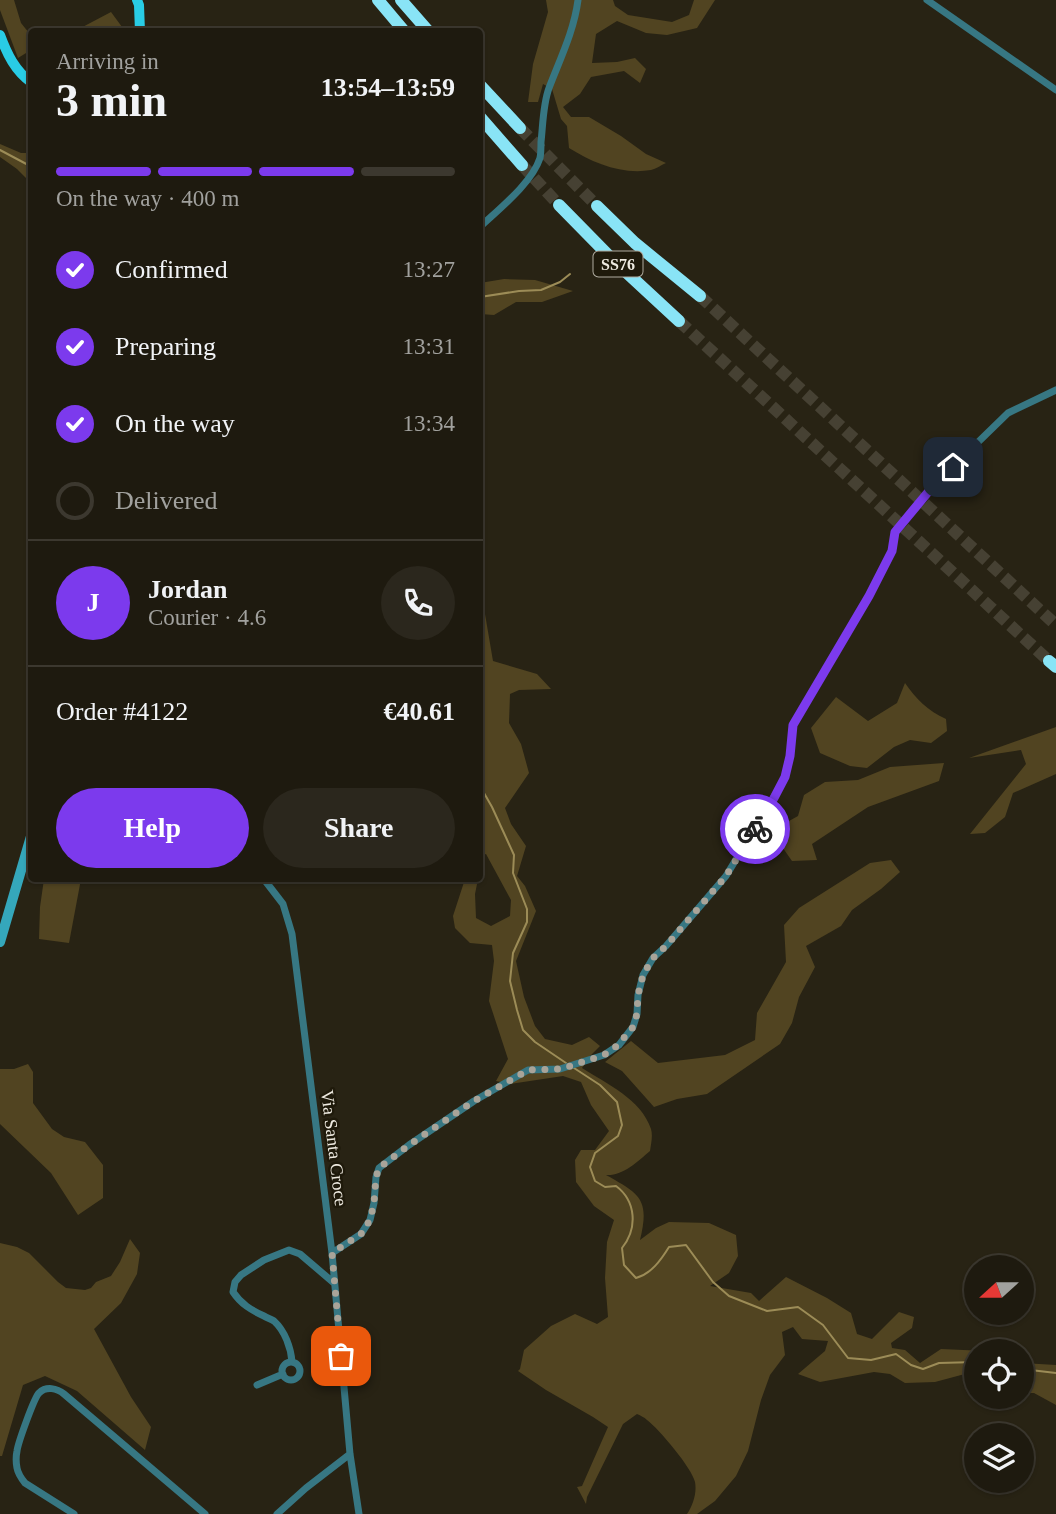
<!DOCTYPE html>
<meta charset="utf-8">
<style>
:root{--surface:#1e1a0f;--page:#2b271d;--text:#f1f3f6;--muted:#a1a19e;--line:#3c382f;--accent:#7c3aed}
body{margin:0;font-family:Georgia,serif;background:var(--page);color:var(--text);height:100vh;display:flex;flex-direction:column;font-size:26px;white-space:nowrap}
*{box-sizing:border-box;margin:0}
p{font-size:23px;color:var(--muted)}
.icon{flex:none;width:38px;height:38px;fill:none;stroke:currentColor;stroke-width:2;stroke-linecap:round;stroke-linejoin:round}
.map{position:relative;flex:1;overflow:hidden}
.drawer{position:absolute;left:28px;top:28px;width:455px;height:854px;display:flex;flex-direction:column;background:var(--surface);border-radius:7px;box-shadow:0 2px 5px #0004,0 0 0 2px var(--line)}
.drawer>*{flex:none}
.needle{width:46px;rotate:249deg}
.fabs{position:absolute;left:964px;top:1255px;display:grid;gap:14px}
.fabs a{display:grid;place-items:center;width:70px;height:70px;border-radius:50%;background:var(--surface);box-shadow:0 2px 5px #0004,0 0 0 2px var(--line);font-size:35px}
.pin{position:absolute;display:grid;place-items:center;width:60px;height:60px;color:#fff;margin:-30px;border-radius:14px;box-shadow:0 4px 10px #0006}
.courier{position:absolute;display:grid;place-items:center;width:70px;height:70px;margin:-35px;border:5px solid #7c3aed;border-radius:50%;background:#fff;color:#222;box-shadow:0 2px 9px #0007}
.headline em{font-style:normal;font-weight:700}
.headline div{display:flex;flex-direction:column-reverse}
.headline{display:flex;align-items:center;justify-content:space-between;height:119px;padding:0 28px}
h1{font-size:46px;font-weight:700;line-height:52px}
.bar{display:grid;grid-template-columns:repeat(4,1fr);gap:10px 7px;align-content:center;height:84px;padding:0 28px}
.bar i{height:9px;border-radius:5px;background:var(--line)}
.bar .on{background:var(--accent)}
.bar p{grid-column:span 4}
.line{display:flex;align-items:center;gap:18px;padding:0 28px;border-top:2px solid var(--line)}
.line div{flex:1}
.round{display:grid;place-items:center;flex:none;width:74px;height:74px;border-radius:37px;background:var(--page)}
ol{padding:0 28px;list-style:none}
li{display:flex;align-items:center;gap:21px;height:77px}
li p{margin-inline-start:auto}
li .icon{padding:7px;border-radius:50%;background:var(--accent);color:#fff;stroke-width:4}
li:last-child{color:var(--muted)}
li i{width:38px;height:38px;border:4px solid var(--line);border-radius:50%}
.action{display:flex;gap:14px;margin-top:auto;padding:14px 28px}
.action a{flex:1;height:80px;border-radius:42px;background:var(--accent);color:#fff;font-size:28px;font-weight:700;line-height:80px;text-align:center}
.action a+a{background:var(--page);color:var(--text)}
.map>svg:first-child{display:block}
.green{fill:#514421}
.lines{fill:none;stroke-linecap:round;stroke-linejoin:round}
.stream{stroke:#9c8c57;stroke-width:2}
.highway-tunnel{stroke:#464133;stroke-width:12;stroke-dasharray:12 6;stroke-linecap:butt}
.street{stroke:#377783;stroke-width:7}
.secondary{stroke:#35a7bb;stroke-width:10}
.primary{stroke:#29cce5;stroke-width:10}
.highway{stroke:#89e4f6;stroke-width:12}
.done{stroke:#a9a499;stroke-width:7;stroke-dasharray:0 12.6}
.route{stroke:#7c3aed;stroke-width:9}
.labels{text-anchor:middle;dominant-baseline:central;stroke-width:5;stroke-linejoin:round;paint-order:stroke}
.shield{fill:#1f1a0b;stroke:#b0aca0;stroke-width:2}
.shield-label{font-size:16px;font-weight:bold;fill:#eeeae0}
.street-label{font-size:18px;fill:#eeeae0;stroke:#1f1a0b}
</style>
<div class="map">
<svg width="1056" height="1514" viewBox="0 0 1056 1514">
<rect width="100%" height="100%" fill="#282314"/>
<path class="green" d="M0 0H14L21 23 29 33 31 34V50L18 58 0 10Z
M546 0H613L615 6 628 15 672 22 689 15 694 0H715L697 28 667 35 646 33 617 21 596 34 592 63 617 62 635 58 646 69 640 83 624 71 591 77 580 94 563 107 571 117H589L621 136 646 154 666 163C661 165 656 169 651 170 622 175 593 163 569 148L567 126 561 119 552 89 543 84 538 102H528L533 64 548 12Z
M111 12 125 31H75Z
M0 144 21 153H31V183L17 169 0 157Z
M504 279 535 280 573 291 542 302H516L494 315 480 314V283Z
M480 592 485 614 493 661 537 674 551 689 519 690 510 694 509 723 521 744 529 773 505 808 511 824 526 846 517 876 525 886 536 911 516 961 524 997 535 1026 545 1039 572 1045 589 1037 600 1046 589 1057 582 1068C607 1084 641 1099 651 1129 653 1136 651 1144 650 1151 637 1162 623 1176 606 1175 640 1194 650 1199 640 1240L656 1228 669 1222 709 1223 736 1235 738 1256 729 1273 710 1286 751 1293 759 1301 786 1277 827 1298 851 1313 857 1334 872 1339 899 1312 914 1317 912 1328 891 1343 892 1348 905 1350 920 1363 941 1349 986 1351H976V1371L935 1382 905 1383 890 1374 874 1372 820 1382 798 1374 825 1351 828 1341 802 1339 793 1327 782 1332 785 1355 770 1375 761 1400 748 1451 736 1476 715 1501 697 1514H687C693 1505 697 1493 695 1482 692 1468 659 1429 647 1420 644 1417 641 1416 637 1414L623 1424 587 1497 586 1504 577 1487 582 1486 608 1427 593 1417 546 1390 518 1371 520 1369 524 1350 551 1326 575 1314 597 1324 608 1317 605 1278 607 1242 614 1220 594 1206 576 1182 575 1160 581 1150H595L609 1131 591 1105 581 1082 563 1076 510 1084 496 1081 508 1059 489 1001 494 961 492 945 470 943 455 928 453 916 465 879 477 884 475 894 476 918 491 926 510 916 511 900 486 854 480 856Z
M905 683C916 699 928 711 946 719L947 731 931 743 910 740 894 747 867 768 850 766 820 753 811 728 836 697 868 721 897 703Z
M1056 727V774L1013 793 1005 817 985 833 970 834 1026 764 1021 750 969 758Z
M944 763 939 781 868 807 812 844 817 860 792 861 771 831 798 816 804 795 825 782 858 780 890 767Z
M891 860 900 872 881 889 852 910 841 926 806 946 815 967 799 997 792 1023 780 1044 707 1094 677 1099 654 1107 622 1071 605 1062 631 1041 658 1063 725 1055 755 1040 757 1013 786 962 784 925 799 908 870 863Z
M44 879H81L69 943 39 939 40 907Z
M28 1064 33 1072V1103L52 1129 64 1137 85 1142 103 1165V1198L78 1215 51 1173 0 1124V1069H14Z
M130 1239 140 1253 137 1274 121 1303 94 1329 131 1397 151 1427 145 1450 77 1391 45 1376 23 1385 2 1456H0V1243L17 1247 29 1253 58 1282 66 1288 85 1290 91 1288 96 1282 111 1276 120 1262Z
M1022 1363 1056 1365V1405L1034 1393H1022Z"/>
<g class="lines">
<path class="stream" d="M0 150 32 167
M480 297 519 291 541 290 560 282 570 274
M480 786 492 807 514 855 513 873 527 909V922L513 953 510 981 517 1010 523 1030 535 1042 566 1063
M574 1068 600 1085 617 1102 622 1125 618 1136 595 1153 590 1167 595 1181 605 1187 616 1186C636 1201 638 1228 622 1248L624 1265 636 1278C651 1274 661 1260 669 1247L686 1245 713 1282 729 1296 767 1311 798 1307 823 1325 848 1358 871 1360 896 1354 911 1365 923 1369 939 1363 976 1362
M1022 1369 1056 1373"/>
<path class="highway-tunnel" d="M520 128 597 206
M522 165 559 205
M700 296 1056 625
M679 321 1049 661"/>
<path class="street" d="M927 0 1056 90
M480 227C499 209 532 183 540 158 541 153 541 147 541 142 543 124 543 104 549 88 560 59 574 31 578 0
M263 878 283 904 292 934 332 1253 350 1454 359 1514
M332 1253 361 1234 370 1220 374 1203 376 1177 379 1168 409 1145 474 1101 528 1070 560 1069 604 1055 619 1045 633 1027 637 1014 638 995 643 975 653 958 666 946 726 876 781 785 785 777 790 756 793 725 869 596 892 551 895 532 934 485 1008 413 1056 390
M292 1362C291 1348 285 1331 274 1321 271 1319 267 1318 264 1316 251 1310 241 1304 233 1292L235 1282 241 1275 264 1260 289 1250 300 1254 334 1283
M282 1371a9 9 0 1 1 18 0a9 9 0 1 1-18 0Z
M257 1385 283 1374
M74 1514 25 1483C21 1478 18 1474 17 1468 16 1463 16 1456 17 1451 18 1443 34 1398 39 1393 46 1386 57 1388 64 1394L205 1514
M277 1514 306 1488 350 1454"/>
<path class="secondary" d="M0 942 32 833"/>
<path class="primary" d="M137 0 139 5 140 32
M0 35C7 54 15 71 32 83"/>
<path class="highway" d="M378 0 405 32
M401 0 429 32
M480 85 520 128
M480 117 522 165
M559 205 612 259 679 321
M597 206 635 243 700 296
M1049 661 1056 667"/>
</g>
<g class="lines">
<path class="done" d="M341 1356 332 1253 361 1234 370 1220 374 1203 376 1177 379 1168 409 1145 474 1101 528 1070 561 1069 604 1055 618 1045 633 1027 637 1014 638 995 643 975 653 958 666 946 726 876 755 829"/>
<path class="route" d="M755 829 774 798 785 777 790 756 793 725 869 596 892 551 895 532 934 485 953 467"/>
</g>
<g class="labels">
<rect class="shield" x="593.5" y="251.5" width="49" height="25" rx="5"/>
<g class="shield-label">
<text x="618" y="264">SS76</text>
</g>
<g class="street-label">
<text transform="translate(334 1148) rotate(83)">Via Santa Croce</text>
</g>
</g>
</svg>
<div class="fabs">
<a><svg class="needle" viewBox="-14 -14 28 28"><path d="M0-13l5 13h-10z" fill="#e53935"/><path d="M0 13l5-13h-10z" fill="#a1a19e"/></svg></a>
<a><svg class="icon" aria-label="locate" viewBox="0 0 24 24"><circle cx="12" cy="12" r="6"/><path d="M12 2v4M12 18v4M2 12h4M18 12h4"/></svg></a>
<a><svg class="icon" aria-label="layers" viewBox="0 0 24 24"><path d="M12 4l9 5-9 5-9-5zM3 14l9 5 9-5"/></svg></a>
</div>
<div class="pin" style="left:341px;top:1356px;background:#ea580c"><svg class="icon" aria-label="bag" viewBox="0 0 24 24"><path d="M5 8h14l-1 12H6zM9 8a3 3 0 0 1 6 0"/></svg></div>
<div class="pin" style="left:953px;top:467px;background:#1f2937"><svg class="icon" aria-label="home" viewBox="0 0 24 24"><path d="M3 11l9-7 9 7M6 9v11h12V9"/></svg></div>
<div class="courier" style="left:755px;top:829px"><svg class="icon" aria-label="bike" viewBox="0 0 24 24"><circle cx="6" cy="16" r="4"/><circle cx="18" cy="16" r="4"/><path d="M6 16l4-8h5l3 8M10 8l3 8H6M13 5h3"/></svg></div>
<section class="drawer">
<div class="headline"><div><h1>3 min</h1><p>Arriving in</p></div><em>13:54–13:59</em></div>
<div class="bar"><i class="on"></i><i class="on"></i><i class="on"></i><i></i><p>On the way · 400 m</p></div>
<ol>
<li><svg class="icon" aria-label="check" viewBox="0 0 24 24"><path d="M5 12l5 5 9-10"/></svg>Confirmed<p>13:27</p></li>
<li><svg class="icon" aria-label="check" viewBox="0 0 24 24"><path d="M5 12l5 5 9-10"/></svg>Preparing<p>13:31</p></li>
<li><svg class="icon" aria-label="check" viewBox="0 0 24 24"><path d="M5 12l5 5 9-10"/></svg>On the way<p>13:34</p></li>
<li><i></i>Delivered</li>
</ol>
<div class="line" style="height:126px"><b class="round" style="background:var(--accent);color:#fff">J</b><div><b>Jordan</b><p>Courier · 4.6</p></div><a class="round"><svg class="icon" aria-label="phone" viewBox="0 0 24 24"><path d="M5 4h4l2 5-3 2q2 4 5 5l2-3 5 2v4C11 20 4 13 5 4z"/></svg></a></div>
<div class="line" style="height:91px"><div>Order #4122</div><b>€40.61</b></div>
<div class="action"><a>Help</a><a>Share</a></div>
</section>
</div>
